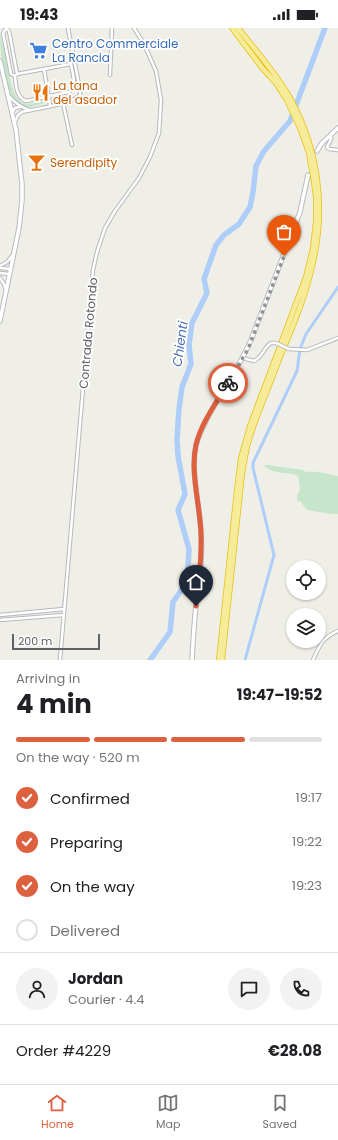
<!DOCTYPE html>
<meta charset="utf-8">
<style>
:root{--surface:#fff;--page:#f2f2f2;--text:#202124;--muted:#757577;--line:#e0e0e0;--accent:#de613f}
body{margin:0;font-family:Poppins,sans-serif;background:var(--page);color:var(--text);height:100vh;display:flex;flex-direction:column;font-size:15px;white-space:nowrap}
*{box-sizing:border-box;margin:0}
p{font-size:13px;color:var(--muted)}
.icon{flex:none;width:22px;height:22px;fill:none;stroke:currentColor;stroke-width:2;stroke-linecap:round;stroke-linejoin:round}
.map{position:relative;height:632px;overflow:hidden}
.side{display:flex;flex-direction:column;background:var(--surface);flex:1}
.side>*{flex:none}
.buttons{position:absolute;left:286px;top:532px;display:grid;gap:8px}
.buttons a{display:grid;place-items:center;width:40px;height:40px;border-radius:50%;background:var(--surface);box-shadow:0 1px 3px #0004;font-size:20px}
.scale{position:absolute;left:12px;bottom:10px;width:88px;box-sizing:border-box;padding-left:4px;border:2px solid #5f6166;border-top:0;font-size:11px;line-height:14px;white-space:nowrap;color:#5f6166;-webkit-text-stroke:3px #fff;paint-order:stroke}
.pin{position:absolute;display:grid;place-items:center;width:34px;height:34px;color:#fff;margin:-41px -17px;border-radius:50% 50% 50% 0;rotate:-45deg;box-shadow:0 0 4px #0007}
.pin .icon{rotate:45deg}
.courier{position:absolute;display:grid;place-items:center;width:40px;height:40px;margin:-20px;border:3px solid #de613f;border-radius:50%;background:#fff;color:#222;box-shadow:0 1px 5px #0007}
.overview em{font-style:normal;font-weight:700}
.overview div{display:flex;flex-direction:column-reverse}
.overview{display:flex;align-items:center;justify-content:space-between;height:68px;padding:0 16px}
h1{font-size:26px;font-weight:700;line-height:30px}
.bar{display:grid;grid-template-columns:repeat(4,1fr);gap:6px 4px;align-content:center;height:48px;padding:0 16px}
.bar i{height:5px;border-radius:3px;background:var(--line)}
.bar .current{background:var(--accent)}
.bar p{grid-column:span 4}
.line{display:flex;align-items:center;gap:10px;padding:0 16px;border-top:1px solid var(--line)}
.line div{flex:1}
.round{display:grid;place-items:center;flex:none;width:42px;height:42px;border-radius:21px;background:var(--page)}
ol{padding:0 16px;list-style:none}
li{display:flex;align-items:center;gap:12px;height:44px}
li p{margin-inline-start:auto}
li .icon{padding:4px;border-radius:50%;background:var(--accent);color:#fff;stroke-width:4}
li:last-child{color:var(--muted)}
li i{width:22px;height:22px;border:2px solid var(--line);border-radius:50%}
.status{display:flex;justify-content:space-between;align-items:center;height:28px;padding:0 20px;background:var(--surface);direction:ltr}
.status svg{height:11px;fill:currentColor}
.tab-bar{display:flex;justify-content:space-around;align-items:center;height:56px;border-top:1px solid var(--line);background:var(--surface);font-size:11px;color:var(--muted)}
.tab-bar a{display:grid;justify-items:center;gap:2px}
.tab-bar .current{color:var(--accent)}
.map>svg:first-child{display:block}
.green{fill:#c6e5ca}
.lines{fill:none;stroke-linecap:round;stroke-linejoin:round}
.canal{stroke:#aecef9;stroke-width:3}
.river{stroke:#aecef9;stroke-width:5.5}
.street-casing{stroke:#b7b8bd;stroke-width:4.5}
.secondary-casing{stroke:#b8bac0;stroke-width:5.5}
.highway-casing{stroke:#e7c010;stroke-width:6}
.street{stroke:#fff;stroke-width:2.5}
.secondary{stroke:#fff;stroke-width:3.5}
.highway{stroke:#f6eb98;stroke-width:4.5}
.street-bridge-casing{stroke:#b7b8bd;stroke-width:4.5;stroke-linecap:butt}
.street-bridge{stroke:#fff;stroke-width:2.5}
.done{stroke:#929393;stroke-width:4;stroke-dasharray:0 7.2}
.route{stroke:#de613f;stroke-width:5}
.labels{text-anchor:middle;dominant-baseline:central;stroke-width:3.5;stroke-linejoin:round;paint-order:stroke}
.shop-label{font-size:12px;fill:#366cbe;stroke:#fff;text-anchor:start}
.food-label{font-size:12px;fill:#c56008;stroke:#fff;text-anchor:start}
.street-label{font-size:12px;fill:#5f6166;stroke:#fff}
.water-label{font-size:13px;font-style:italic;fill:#4e72b3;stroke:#fff}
</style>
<div class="status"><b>19:43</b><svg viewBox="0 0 49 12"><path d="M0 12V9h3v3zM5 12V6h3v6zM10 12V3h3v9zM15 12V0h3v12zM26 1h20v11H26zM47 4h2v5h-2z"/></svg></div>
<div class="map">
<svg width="338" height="632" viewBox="0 0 338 632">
<rect width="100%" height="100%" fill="#f0efe7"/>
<path class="green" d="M0 5 12 59C19 80 28 77 46 72V75C40 76 32 80 25 79 3 75 0 22 0 5Z
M265 437H267L303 442 305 444C318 442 326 446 338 448V486H331L307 482 301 474 297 473V467C302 462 299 454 298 448 293 445 288 446 282 445 275 444 269 442 264 438Z"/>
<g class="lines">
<path class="canal" d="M245 632 274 527 253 440V435L297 343 300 321 306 306 338 259"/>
<path class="river" d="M150 632 170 604 173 574 185 557 188 540 189 521 178 482 185 466 178 428 177 411 179 381 182 359 191 336 189 317 192 295 207 265 204 251 216 217 224 207 239 196 250 179 253 164 256 138 264 123 290 93 325 0"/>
<defs>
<path id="street" d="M6 0 9 3 17 46 16 47
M6 1 3 5 11 46 15 48C16 58 16 69 26 73L69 64C78 58 72 45 71 36L17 46
M44 41 50 77
M110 47 112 0
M9 68C15 75 20 79 29 82
M63 75 72 117
M13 83 15 80 20 79
M15 94 18 87 22 84C35 81 72 76 80 67V62L68 0
M331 107V111L327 119 329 121 338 122
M0 238 7 234 13 227
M0 240 11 241
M0 245 9 246
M0 250 4 256 6 262
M289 321 307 322 338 310
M242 330 254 333C263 329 263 320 271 315H276
M0 587 64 581
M0 592 63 587
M60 632 93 242 97 224 105 200 115 183 139 150 150 129 159 105 161 72 156 43 144 16 134 0
M313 632C319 618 323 609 338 603"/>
<path id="secondary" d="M0 33 16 102 22 156V172L19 200 0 293
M317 123 322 115 338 100
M192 632C193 614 194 595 196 577 199 553 203 529 201 505 200 477 190 443 196 417 200 403 207 391 214 378 227 356 241 335 251 312L300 184 308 147"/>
<path id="highway" d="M219 632 237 462 241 430 250 398 306 249 313 220 316 193V170L314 154 309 125 300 100 287 72 276 55 263 41 232 0
M222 632 242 446C244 433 246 420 250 408 258 383 269 359 278 334 291 302 306 269 313 234 326 179 318 120 290 70 276 45 256 23 238 0"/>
</defs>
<use href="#street" class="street-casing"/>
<use href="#secondary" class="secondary-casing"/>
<use href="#highway" class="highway-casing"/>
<use href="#street" class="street"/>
<use href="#secondary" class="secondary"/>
<use href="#highway" class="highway"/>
<defs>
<path id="street-bridge" d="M276 315 289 321"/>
</defs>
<use href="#street-bridge" class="street-bridge-casing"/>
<use href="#street-bridge" class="street-bridge"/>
</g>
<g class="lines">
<path class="done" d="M228 355 248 321 284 228"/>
<path class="route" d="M196 578C199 554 202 529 201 505 200 477 190 444 196 417 201 395 217 374 228 355"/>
</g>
<defs>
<symbol id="supermarket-bare" viewBox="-9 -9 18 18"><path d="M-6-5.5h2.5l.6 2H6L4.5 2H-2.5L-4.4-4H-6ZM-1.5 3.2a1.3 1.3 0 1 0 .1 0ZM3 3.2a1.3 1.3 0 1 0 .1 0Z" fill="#3f7fe0" stroke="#fff" stroke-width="2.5" paint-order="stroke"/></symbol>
<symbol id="restaurant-bare" viewBox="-9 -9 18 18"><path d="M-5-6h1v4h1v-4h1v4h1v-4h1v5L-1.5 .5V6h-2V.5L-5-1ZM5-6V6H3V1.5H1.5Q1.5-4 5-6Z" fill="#e8710a" stroke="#fff" stroke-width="2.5" paint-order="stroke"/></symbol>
<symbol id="bar-bare" viewBox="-9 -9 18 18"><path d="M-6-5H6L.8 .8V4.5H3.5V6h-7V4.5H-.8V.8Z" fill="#e8710a" stroke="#fff" stroke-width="2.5" paint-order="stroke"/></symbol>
</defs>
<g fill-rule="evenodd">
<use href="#supermarket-bare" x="26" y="10" width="25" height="25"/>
<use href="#restaurant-bare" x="28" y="52" width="25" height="25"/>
<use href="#bar-bare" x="24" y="122" width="25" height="25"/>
</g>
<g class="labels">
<g class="shop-label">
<text x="52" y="15">Centro Commerciale<tspan x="52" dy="14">La Rancia</tspan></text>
</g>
<g class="food-label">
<text x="53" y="57">La tana<tspan x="53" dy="14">del asador</tspan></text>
<text x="50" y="134">Serendipity</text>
</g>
<g class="street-label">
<text transform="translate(88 305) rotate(-85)">Contrada Rotondo</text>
</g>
<g class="water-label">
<text transform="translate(180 316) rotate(-82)">Chienti</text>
</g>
</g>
</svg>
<div class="buttons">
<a><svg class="icon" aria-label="locate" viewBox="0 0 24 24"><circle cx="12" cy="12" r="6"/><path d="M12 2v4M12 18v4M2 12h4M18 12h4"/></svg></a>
<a><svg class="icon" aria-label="layers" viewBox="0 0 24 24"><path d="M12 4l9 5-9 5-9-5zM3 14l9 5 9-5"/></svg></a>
</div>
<div class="scale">200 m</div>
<div class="pin" style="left:284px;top:228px;background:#ea580c"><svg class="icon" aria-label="bag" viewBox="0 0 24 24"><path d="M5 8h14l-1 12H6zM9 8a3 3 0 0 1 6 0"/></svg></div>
<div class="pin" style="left:196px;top:578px;background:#1f2937"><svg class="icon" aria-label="home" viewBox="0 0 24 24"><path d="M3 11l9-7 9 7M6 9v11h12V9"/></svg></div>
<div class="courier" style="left:228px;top:355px"><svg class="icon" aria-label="bike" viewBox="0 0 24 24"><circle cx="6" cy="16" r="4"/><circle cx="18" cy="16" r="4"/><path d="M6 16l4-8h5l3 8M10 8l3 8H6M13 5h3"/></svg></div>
</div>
<section class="side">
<div class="overview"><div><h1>4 min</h1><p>Arriving in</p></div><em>19:47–19:52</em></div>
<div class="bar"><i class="current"></i><i class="current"></i><i class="current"></i><i></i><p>On the way · 520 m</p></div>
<ol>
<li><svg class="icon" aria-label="check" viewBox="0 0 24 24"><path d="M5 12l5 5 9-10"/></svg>Confirmed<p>19:17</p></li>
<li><svg class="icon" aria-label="check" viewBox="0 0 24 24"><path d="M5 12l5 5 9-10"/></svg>Preparing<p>19:22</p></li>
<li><svg class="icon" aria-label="check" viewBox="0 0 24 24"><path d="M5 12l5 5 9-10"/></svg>On the way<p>19:23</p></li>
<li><i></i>Delivered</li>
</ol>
<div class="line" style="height:72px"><a class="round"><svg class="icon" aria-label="person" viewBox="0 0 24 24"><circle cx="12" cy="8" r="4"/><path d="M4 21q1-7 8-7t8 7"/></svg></a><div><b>Jordan</b><p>Courier · 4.4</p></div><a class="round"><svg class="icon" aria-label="chat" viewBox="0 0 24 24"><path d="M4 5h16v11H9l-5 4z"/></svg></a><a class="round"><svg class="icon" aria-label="phone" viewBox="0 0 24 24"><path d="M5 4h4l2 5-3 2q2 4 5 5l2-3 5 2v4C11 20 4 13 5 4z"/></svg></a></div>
<div class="line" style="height:52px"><div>Order #4229</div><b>€28.08</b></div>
</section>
<nav class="tab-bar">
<a class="current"><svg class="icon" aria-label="home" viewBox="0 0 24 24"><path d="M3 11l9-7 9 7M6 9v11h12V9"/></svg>Home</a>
<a><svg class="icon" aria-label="map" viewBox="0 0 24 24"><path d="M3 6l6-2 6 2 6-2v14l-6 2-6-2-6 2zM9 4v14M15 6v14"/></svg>Map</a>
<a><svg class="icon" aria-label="saved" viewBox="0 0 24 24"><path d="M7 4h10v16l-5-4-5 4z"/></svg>Saved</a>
</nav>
